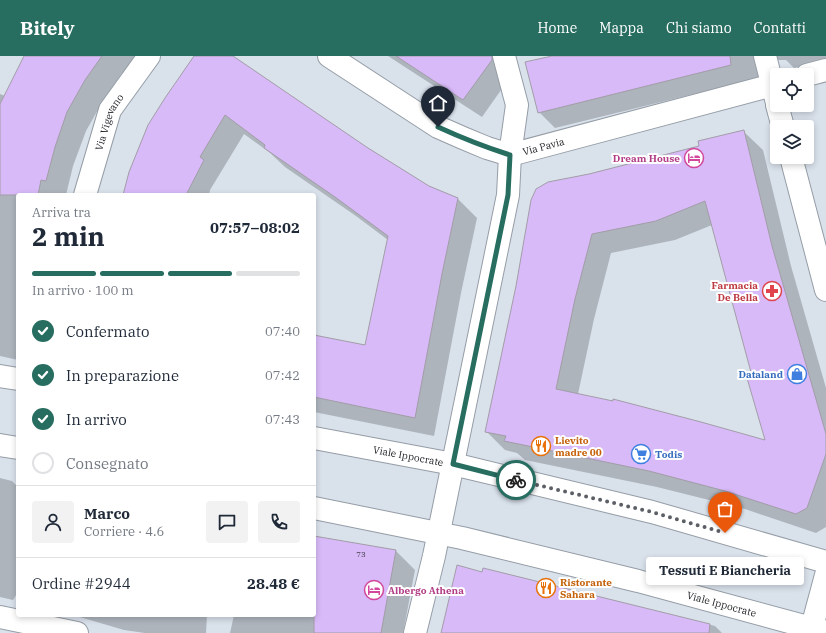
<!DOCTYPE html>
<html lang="it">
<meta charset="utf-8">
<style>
:root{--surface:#fff;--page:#f2f2f3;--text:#1f2937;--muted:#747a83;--line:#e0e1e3;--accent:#276d60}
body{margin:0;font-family:"IBM Plex Serif",serif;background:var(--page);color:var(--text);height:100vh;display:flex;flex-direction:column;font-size:15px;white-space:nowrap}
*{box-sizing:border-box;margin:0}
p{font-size:13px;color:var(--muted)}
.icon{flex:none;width:22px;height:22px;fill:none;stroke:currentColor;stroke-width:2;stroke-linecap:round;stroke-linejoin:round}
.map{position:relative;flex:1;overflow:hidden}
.drawer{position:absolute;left:16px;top:137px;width:300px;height:424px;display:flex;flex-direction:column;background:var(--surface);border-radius:4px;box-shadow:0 2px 6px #0003}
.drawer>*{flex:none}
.tools{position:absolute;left:770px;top:12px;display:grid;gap:8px}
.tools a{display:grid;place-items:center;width:44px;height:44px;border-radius:4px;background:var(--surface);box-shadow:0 2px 6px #0003;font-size:20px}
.pin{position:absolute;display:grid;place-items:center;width:34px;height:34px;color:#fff;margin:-41px -17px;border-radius:50% 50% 50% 0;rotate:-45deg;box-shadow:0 0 4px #0007}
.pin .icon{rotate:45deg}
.courier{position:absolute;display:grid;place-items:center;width:40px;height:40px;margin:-20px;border:3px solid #276d60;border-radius:50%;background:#fff;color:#222;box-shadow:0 1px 5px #0007}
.bubble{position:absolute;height:28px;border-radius:4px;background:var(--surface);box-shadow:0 2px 6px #0003;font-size:13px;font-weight:700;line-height:28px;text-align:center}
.headline em{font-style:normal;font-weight:700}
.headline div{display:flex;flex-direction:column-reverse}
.headline{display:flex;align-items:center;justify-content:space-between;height:68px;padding:0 16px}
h1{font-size:26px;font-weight:700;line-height:30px}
.bar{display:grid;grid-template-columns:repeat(4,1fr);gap:6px 4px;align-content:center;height:48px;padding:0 16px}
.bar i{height:5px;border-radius:3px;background:var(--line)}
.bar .active{background:var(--accent)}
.bar p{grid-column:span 4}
.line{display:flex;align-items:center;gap:10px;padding:0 16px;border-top:1px solid var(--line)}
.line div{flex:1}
.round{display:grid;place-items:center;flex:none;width:42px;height:42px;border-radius:4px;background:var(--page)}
ol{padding:0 16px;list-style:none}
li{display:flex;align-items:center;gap:12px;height:44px}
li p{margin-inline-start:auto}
li .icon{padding:4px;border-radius:50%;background:var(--accent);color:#fff;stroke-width:4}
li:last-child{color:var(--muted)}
li i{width:22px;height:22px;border:2px solid var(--line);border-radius:50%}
header{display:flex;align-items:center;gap:24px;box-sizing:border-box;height:56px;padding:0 20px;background:var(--accent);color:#fff}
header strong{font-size:19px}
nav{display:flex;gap:22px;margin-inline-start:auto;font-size:14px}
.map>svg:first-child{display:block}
.shadow{fill:#0003;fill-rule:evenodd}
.building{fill:#d8baf8;stroke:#a29da8;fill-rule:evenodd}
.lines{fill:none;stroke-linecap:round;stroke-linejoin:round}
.street-casing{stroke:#959da6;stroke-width:24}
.secondary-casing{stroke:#959da6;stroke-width:24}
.street{stroke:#fff;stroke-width:22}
.secondary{stroke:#fff;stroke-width:22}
.done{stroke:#5c6066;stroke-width:4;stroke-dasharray:0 7.2}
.route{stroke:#276d60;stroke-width:5}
.labels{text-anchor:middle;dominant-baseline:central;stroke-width:4;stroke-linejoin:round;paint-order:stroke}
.number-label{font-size:8px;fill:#484354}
.street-label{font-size:10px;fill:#181b1e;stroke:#fff}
.hotel-label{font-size:10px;font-weight:bold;fill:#b23c85;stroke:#fff;text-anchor:end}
.health-label{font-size:10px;font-weight:bold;fill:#be3a42;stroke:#fff;text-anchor:end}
.shop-label{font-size:10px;font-weight:bold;fill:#366cbe;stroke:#fff;text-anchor:end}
.food-label{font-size:10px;font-weight:bold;fill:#c56008;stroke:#fff;text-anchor:start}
</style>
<header>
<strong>Bitely</strong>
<nav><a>Home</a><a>Mappa</a><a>Chi siamo</a><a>Contatti</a></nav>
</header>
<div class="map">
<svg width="826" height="577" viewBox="0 0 826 577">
<rect width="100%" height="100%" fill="#d9e1eb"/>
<path class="shadow" d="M25 0H142L128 20 122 17 104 43 86 75 73 110 66 139H18V304L0 300V38L5 40Z
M195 0H232L367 93 428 130 458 143 477 162 461 237 434 380 314 356V280L365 290 388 184 356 160 285 111 269 96 244 78 210 134 209 139H124Z
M388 0H498L506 27 482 61Z
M556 0H826V4L794 12 786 4H778L772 7 763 21 555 72 539 56Z
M743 75 763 94 791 210 826 332V471L816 477 745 453 657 431 525 404 517 397 505 394 486 375 589 119 701 91ZM712 169 753 321 766 386 578 338 594 263 611 197 675 184Z
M0 422 12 425 18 431V536L13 544 0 541Z
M314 481 396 495 415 514 403 577H230L234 559H314Z
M484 513 715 570 722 577H442L482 517Z
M73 559H207L206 577H145L124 574Z"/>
<path class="building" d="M24 0H102L85 24 67 56 55 91 46 125 41 124 38 139H0V48Z
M194 0H233L368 92 405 115 429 130 458 142 442 218 415 362 314 341V279L365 289 388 180 335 141 264 92 265 89 225 59 200 101 204 104 186 139H123L129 116 148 69 165 42Z
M396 0H492V4L463 44Z
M552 0H730L731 9 538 57 525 6Z
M744 74 772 190 826 378V398L807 452 796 458 725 435 649 415 504 385 506 380 485 376 516 230 531 144 536 133 548 126 589 118 699 90 698 85ZM705 145 752 320 747 322 765 384 701 366 613 343V345L556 333 575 243 592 178 656 165Z
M314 480 396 494 381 577H314Z
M457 509 482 516 483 512 710 568 709 577H441Z"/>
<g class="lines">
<defs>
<g id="street">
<path id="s1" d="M329 0 438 71 463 82 487 92 510 99 777 28"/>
<path d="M765 0 777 47"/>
<path d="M807 19 826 14"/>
<path d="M777 49 783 71"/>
<path d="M791 101 826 234"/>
<path id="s2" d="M85 139 110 54 149 0"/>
<path d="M0 561 77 577"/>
<path d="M812 571 826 519"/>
<path d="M415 577 434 500 508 139 510 99 517 49 504 0"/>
</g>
<g id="secondary">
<path d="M0 320 18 323"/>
<path id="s3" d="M314 382 453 408 652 456 826 506"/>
<path d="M0 389 18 392"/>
<path id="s4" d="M314 452 462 482 638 525 826 576"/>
</g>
</defs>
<use href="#street" class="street-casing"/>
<use href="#secondary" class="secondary-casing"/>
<use href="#street" class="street"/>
<use href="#secondary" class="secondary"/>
</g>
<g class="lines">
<path class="done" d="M516 424 652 456 725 477"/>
<path class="route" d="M438 71C462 82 485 91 510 99L508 139 453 408 516 424"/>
</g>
<defs>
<symbol id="hotel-ring" viewBox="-11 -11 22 22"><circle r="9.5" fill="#fff" stroke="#d1479c" stroke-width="1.5"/><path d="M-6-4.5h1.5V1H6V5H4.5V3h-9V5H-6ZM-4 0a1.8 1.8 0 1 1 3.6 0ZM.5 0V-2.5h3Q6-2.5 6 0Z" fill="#d1479c"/></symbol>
<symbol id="pharmacy-ring" viewBox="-11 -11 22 22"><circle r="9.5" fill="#fff" stroke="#e0444e" stroke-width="1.5"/><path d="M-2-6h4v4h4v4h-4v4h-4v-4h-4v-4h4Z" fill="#e0444e"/></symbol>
<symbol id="shop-ring" viewBox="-11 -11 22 22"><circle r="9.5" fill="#fff" stroke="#3f7fe0" stroke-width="1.5"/><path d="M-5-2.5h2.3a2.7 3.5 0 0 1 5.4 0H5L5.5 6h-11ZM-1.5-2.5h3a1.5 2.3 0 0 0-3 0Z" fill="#3f7fe0"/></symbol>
<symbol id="restaurant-ring" viewBox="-11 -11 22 22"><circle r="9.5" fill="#fff" stroke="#e8710a" stroke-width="1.5"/><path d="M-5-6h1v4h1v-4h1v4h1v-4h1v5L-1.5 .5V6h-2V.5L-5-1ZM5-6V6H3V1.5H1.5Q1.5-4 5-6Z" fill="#e8710a"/></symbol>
<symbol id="supermarket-ring" viewBox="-11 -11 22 22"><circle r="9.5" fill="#fff" stroke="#3f7fe0" stroke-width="1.5"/><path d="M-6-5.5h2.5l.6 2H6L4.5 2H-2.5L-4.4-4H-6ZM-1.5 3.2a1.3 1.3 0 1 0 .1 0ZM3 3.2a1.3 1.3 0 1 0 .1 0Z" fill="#3f7fe0"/></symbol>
</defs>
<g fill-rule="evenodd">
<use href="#hotel-ring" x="683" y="91" width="22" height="22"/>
<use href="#pharmacy-ring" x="761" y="224" width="22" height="22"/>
<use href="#shop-ring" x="786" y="307" width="22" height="22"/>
<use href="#restaurant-ring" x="530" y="379" width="22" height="22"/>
<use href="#supermarket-ring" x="630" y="387" width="22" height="22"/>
<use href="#restaurant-ring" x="535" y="521" width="22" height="22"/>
<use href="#hotel-ring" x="363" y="523" width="22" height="22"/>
</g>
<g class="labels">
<g class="number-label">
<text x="361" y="498">73</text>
</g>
<g class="street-label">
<text stroke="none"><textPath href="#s2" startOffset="77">Via Vigevano</textPath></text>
<text stroke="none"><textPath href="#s1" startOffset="242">Via Pavia</textPath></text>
<text stroke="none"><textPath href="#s3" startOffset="96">Viale Ippocrate</textPath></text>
<text stroke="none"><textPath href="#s4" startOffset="419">Viale Ippocrate</textPath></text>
</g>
<g class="hotel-label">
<text x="680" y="102">Dream House</text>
<text x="388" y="534" text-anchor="start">Albergo Athena</text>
</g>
<g class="health-label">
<text x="758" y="229">Farmacia<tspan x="758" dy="12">De Bella</tspan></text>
</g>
<g class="shop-label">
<text x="783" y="318">Dataland</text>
<text x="655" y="398" text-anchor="start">Todis</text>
</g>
<g class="food-label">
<text x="555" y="384">Lievito<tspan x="555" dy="12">madre 00</tspan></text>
<text x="560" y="526">Ristorante<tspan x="560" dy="12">Sahara</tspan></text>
</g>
</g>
</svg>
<div class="tools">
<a><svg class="icon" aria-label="locate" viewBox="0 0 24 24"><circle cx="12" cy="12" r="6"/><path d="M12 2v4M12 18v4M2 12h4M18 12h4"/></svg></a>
<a><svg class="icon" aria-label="layers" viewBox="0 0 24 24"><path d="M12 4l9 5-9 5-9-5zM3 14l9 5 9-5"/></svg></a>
</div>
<div class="pin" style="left:725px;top:477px;background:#ea580c"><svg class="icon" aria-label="bag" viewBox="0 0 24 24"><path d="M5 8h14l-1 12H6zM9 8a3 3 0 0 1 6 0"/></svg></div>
<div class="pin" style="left:438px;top:71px;background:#1f2937"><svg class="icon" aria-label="home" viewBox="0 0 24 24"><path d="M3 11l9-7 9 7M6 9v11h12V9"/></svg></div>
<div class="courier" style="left:516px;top:424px"><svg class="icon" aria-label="bike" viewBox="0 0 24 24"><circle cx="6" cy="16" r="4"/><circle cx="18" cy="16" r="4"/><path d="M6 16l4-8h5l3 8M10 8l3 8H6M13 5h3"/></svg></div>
<div class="bubble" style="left:646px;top:501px;width:158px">Tessuti E Biancheria</div>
<section class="drawer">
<div class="headline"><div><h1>2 min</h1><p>Arriva tra</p></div><em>07:57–08:02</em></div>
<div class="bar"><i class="active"></i><i class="active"></i><i class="active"></i><i></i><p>In arrivo · 100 m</p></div>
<ol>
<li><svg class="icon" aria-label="check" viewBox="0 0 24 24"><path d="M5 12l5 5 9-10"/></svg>Confermato<p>07:40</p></li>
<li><svg class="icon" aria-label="check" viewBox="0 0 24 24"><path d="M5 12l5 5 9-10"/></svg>In preparazione<p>07:42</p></li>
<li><svg class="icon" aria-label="check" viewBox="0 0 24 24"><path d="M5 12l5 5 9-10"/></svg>In arrivo<p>07:43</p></li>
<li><i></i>Consegnato</li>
</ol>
<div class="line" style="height:72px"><a class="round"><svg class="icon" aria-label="person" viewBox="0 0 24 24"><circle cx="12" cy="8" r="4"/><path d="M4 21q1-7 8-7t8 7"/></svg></a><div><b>Marco</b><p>Corriere · 4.6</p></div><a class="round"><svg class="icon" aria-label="chat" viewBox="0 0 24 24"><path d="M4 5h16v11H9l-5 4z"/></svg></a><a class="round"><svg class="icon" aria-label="phone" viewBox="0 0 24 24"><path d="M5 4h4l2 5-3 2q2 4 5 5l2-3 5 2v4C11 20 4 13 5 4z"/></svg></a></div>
<div class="line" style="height:52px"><div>Ordine #2944</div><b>28.48 €</b></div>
</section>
</div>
